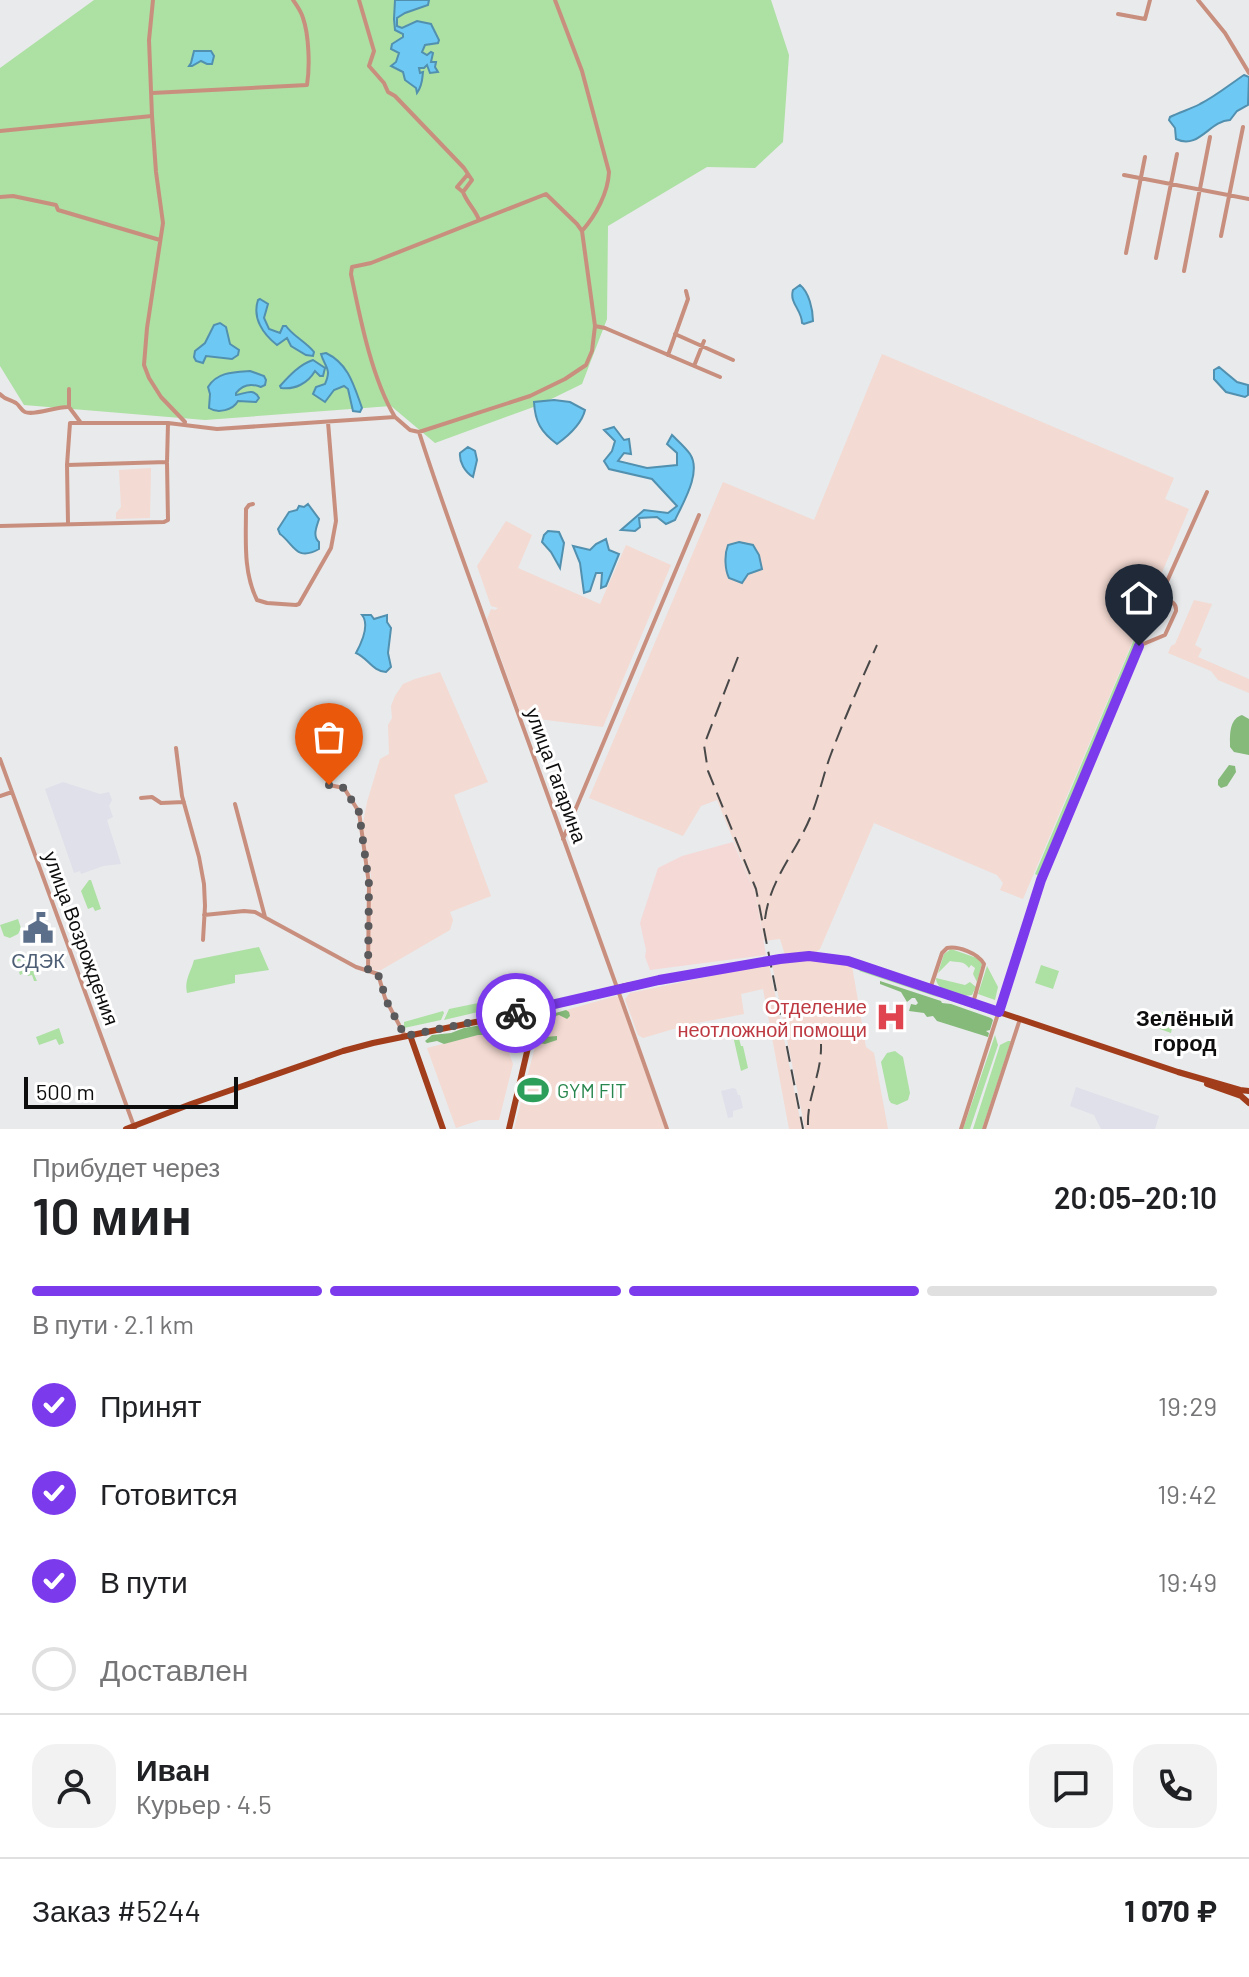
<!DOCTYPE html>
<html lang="ru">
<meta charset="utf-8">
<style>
:root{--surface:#fff;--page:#f2f2f2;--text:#202124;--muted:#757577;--line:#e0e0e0;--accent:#7c3aed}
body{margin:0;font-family:Barlow,sans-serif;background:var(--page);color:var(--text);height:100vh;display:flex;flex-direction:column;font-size:30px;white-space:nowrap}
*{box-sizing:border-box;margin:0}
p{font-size:26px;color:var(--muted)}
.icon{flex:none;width:44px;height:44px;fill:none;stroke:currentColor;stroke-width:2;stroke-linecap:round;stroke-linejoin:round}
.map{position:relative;height:1129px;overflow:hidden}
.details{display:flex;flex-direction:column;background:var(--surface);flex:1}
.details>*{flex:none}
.scale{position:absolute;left:24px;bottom:20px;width:214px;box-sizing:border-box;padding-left:8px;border:4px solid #0d0d0e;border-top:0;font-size:22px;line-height:28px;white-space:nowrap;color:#0d0d0e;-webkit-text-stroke:6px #fff;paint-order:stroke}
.pin{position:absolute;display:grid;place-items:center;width:68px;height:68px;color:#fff;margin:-82px -34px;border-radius:50% 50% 50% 0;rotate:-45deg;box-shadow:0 0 8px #0007}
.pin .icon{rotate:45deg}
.courier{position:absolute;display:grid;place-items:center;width:80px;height:80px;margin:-40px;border:6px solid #7c3aed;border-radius:50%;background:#fff;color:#222;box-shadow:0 2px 10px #0007}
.summary em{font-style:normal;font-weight:600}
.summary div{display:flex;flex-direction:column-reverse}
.summary{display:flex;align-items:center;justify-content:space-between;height:136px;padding:0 32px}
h1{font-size:52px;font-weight:600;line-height:60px}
.bar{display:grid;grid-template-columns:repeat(4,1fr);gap:12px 8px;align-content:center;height:96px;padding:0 32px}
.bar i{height:10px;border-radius:6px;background:var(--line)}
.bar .selected{background:var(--accent)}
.bar p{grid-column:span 4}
.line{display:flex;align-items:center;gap:20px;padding:0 32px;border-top:2px solid var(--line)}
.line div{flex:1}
.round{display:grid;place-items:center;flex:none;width:84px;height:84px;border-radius:24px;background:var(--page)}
ol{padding:0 32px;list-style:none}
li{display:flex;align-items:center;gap:24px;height:88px}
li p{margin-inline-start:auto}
li .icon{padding:8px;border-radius:50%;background:var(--accent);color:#fff;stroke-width:4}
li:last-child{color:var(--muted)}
li i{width:44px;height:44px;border:4px solid var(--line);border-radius:50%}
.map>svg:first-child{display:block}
.commercial{fill:#f4d9d7}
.industrial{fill:#f3dad2}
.built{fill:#dfe0ea}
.green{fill:#ade0a3}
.forest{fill:#85ba7a}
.water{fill:#6ec8f4;stroke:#5190af;stroke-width:2}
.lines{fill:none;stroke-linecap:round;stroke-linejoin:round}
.minor{stroke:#c98f7e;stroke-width:4}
.major{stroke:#a23d1c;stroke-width:6}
.rail{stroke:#484849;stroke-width:2;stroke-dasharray:16 8;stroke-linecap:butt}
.done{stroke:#5a5a5c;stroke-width:8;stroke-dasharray:0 14.4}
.route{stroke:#7c3aed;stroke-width:10}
.labels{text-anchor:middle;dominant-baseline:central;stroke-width:6;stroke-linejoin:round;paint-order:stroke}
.street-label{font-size:20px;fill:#0d0d0e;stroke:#fff}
.service-label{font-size:20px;fill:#4e5e75;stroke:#fff}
.health-label{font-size:20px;fill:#be3a42;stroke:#fff;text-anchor:end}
.leisure-label{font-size:20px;fill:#27864d;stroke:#fff;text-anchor:start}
.neighbourhood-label{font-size:22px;font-weight:bold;fill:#0d0d0e;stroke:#fff}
</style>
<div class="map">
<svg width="1249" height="1129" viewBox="0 0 1249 1129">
<rect width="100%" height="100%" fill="#e9eaec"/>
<path class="commercial" d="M733 842 755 893 766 955 650 970 645 957 646 950 640 923 658 868 682 856Z"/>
<path class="industrial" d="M882 354 1174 478 1165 499 1189 509 1023 899 1000 890 1003 883 997 875 874 823 820 949 815 953 785 955 780 939 764 941 755 893 717 800 701 806 683 836 589 798 723 482 814 520Z
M151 468 150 518 116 519V513L121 507 119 470Z
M506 521 532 535 518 568 600 604 626 545 671 565 603 727 522 717 487 619 491 609 495 610 498 608 491 606 477 566Z
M1194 600 1212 604 1195 645 1202 649 1198 657 1249 679V693L1218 680 1211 671 1168 653 1171 646 1175 644Z
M440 672 488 782 454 795 491 896 450 912 453 920 450 930 381 970H367L371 876 362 829 367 802 380 759 389 754 388 725 392 718 391 706 395 696 403 684 415 679Z
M813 960 834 962 852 966 866 1047 874 1053 888 1129H805L772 964Z
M769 964 802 1129H789L763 989 741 994 744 1014 687 1025 643 1038 638 1035 625 999 630 993Z
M616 996 619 998 665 1129H514L540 1027 545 1016Z
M500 1029 513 1064 499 1120H480L456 1128 427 1048Z"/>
<path class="built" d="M63 782 100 794 109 792 112 800 109 806 113 817 107 820 121 864 103 866 81 874 80 871 74 873 45 789Z
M1076 1087 1159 1116 1155 1129H1101L1094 1115 1070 1106Z
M733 1088 736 1089 738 1095H740L743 1108 733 1111V1117L728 1118 721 1091Z"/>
<path class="green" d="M94 0H771L789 55 783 142 755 168 707 167 608 226 607 319 582 384 539 405 435 443 391 406 205 420 24 405 0 366V68Z
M1161 576 1165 578 1039 876 1035 874Z
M89 880H91L101 909 95 911 93 907 88 909 81 891Z
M18 919 21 928 18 934 10 938 4 936 0 925Z
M259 947 269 970 235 975V983L187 993C184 980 191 972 194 960Z
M951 949 977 958 982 964 977 982 973 974 975 968 971 965 969 968C963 960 958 963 950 961L938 973 944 954Z
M32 953 38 972 34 974 37 981H34L32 975 28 976 26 972 20 975 19 972 23 970 22 967 24 966 22 960 13 963 12 960Z
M1041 965 1059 971 1053 989 1035 983Z
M987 966 998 987 995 1000 978 994Z
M861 969 921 989 940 998 859 971Z
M936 978 965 985 970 982 976 987 972 995C959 998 936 991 936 978Z
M493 1000 495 1008 444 1020 449 1009Z
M443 1011 444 1013 441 1020 404 1028V1022Z
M1162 1012 1181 1019 1179 1023 1174 1022 1173 1026 1162 1023V1025L1172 1028 1171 1033 1157 1028Z
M59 1028 64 1043 59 1045 56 1039 39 1045 36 1037Z
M738 1035 741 1046H743L748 1068 741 1071 733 1036Z
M995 1035 998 1045 970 1129H963Z
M1008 1041H1011L982 1129H973L1000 1045Z
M895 1051 903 1057 910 1093 908 1100 897 1105 891 1103 889 1100 881 1062 887 1053Z"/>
<path class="forest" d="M1242 715 1249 719V755L1234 752 1230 747C1230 735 1229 719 1242 715Z
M1229 765 1235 766 1236 772 1227 786 1221 788 1218 785V780Z
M880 981 941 1001 942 1003 951 1004 991 1018 993 1020 990 1030 986 1031 989 1033 988 1037 937 1021 933 1016 927 1017 924 1013 909 1011 911 1004 916 1005 918 1003 915 998H912L907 1002 901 992 880 984Z
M566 1010 569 1012 570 1016 567 1019 559 1015 552 1017 546 1030 545 1037 557 1036V1040L545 1044 538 1043 541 1025 545 1016Z
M499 1022 504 1026 502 1031 498 1035H478L444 1044 437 1041 427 1043 425 1041 432 1035 451 1033 464 1028Z"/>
<path class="water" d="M395 0H429L428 5 405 13 397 18V26L402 28 417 21 431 24 439 40 438 43 425 45 422 52 427 55 431 52 433 53 431 62H436L435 67 438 72 430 73 427 65 424 68H419L420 73 423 72C422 79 423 84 417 93L416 88 405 80 403 72 391 66 396 62 399 53 391 49 392 44 403 37V34L395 30 394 19Z
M194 51H211L214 56 212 64H207L201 61 192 66H189L191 63Z
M1244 75 1249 77 1248 105 1237 111 1230 120C1209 121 1199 150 1176 139L1175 128 1169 120 1170 117C1180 112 1191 109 1200 104 1216 96 1229 85 1244 75Z
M800 285C809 292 813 310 813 321L804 324 802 323C802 310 789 303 793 290Z
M260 299 268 304 264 318 269 329 280 333 283 326H286C293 336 306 342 314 352L313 356 306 355 291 346 287 338 277 345C263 334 252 318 258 300Z
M220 323 226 327 230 344 239 350 238 355 232 359 206 356 203 363 196 361 194 357 195 351 205 343 214 325Z
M326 353C349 364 354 386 362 408L360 412 353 411 348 389 344 386 334 390 325 402 313 394 316 387 325 384C332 368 325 368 321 354Z
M313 360 325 368 323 376H320L315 371C308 383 295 390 281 388L280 386C289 376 300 364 313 360Z
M1219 367 1237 382 1248 385V395L1245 397 1226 392 1214 379V370Z
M250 371 264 376 266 380 265 385 261 387C251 383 243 384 236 393V395C245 394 253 387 259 398L256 402 238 401C233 410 218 414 209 408L210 394 208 387C217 372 234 372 250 371Z
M554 400 570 402 585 410C582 423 568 436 557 444 541 432 535 422 534 402Z
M614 427 624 440 629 439 631 454 624 453 618 461 647 468 677 465V453L667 444 672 435C678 441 685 447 690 454 702 472 683 503 675 520L666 524 657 517 639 518 640 527 635 531 621 530 644 510 668 513 677 506 652 479 609 469 604 461 612 451 615 441 604 430Z
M468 447 475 451 477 460 473 477C465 472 459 462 460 453Z
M308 504 319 519C317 526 312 536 319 542V549C296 562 294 544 280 534L278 529 289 512 297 510 299 506 304 507Z
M548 531 559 532 564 543 560 568 551 552 542 542 544 535Z
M606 539 609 550 619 554 606 586 601 588 602 573H596L590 591 584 593 580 563 573 546 590 550 596 544Z
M739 542 753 545 759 555 762 569 748 574 742 583 729 578C725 570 724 555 728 545Z
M362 615H371L374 619 387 615V622L391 628 388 653 391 667 386 672C372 671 368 658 356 653 362 642 370 625 362 615Z"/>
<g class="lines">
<path class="minor" d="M153 0 149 40 152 116 156 172 163 223 147 328 144 365 149 378 161 397 185 422
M359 0 374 51 369 66 384 83 388 92 395 96 464 168 472 180 463 192C467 203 475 209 479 220
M1198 0 1225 33 1249 73
M1118 14 1145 19 1150 0
M152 93 307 85C310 67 309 35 303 18 301 11 297 6 293 0
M0 131 152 116
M1124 175 1249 199
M463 192 457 187 468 174
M0 197 13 196 56 205 58 210 160 240
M1221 236 1243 127
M1126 253 1145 157
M1156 258 1177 154
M1184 271 1210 137
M595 326 605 328 720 377
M675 334 733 360
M668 355 688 299 686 291
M694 366 704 341
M69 389V407L81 423
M0 394C5 400 10 399 16 403 20 406 21 410 25 412 34 416 57 406 69 407
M395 417C372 379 360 318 351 274L352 267 371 263 546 194 577 224 582 231
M419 432C443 507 471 581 497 655 554 813 612 971 667 1129
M67 465 70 423H168
M253 504 249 505 246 509C246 540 243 572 257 600L267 603 296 605 299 604 331 548 336 521 328 422
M68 523 67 465 167 462 168 423 217 429 395 417 410 430 419 432 530 396 565 379 586 365 592 351 595 326 582 231C596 215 608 193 609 172L582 71 555 0
M0 526 164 522 168 520 167 463
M1141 645 1165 635 1176 611C1177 601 1167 600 1160 597
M176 748 182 796 199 857 204 884 205 906 203 940
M0 759 135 1129
M329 785 344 788 359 812 369 884 368 971
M0 796 12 792
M141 798 152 797 161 803 184 802
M235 804 265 917
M563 839 699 515
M204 915 244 911 255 912 356 967 378 974 385 998 405 1036
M930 989 942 953 947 948C958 946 978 953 984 964L973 1003
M961 1129 1041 880 1160 597 1207 492
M984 1129 1020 1019"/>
<path class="major" d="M410 1035 443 1129
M1207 1084 1241 1096 1249 1103
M126 1129 191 1104 343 1051 373 1043 529 1011 626 986 770 961 818 956 856 964 1178 1072 1240 1090 1249 1091
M509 1129 537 1009"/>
<path class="rail" d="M738 657 704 745 708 771 756 889 803 1129
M765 919C770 879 795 854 810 818 819 797 823 775 831 754 845 717 861 681 877 645
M808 1125C807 1096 822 1074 821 1044"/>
</g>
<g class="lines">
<path class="done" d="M329 785 344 788 359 812 369 884 368 971 378 974 387 1002 405 1036 516 1013"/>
<path class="route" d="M516 1013 659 980 780 959 809 956 848 961 999 1012 1041 880 1139 646"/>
</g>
<defs>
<symbol id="civic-bare" viewBox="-9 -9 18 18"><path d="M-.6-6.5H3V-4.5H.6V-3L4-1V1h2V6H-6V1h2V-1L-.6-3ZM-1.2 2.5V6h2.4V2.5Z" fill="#5c6f8a" stroke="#fff" stroke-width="2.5" paint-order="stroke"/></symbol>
<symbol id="hospital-bare" viewBox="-9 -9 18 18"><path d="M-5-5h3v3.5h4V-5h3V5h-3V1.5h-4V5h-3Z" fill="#e0444e" stroke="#fff" stroke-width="2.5" paint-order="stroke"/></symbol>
<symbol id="stadium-bare" viewBox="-9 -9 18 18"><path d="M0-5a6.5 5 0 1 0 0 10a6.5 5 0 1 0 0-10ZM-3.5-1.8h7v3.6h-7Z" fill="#2e9e5b" stroke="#fff" stroke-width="2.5" paint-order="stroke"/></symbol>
</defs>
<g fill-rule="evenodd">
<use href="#civic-bare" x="16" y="906" width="44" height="44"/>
<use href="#hospital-bare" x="869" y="995" width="44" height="44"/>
<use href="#stadium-bare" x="511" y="1068" width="44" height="44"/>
</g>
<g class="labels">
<g class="street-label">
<text transform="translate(557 775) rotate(70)">улица Гагарина</text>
<text transform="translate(82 938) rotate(70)">улица Возрождения</text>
</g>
<g class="service-label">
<text x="38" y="960">СДЭК</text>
</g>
<g class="health-label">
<text x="867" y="1006">Отделение<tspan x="867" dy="23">неотложной помощи</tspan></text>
</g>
<g class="leisure-label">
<text x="557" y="1090">GYM FIT</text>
</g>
<g class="neighbourhood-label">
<text x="1185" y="1017">Зелёный<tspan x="1185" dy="25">город</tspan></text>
</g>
</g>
</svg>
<div class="scale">500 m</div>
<div class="pin" style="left:329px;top:785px;background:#ea580c"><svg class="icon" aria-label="bag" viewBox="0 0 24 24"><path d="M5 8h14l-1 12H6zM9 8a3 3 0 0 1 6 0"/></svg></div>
<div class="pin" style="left:1139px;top:646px;background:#1f2937"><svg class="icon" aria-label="home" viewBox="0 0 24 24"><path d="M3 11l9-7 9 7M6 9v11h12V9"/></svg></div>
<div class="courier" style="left:516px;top:1013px"><svg class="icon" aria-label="bike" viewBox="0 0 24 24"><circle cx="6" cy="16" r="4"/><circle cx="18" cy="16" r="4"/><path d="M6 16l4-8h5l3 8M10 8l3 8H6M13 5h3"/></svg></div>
</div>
<section class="details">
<div class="summary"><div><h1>10 мин</h1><p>Прибудет через</p></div><em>20:05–20:10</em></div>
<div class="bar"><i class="selected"></i><i class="selected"></i><i class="selected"></i><i></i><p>В пути · 2.1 km</p></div>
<ol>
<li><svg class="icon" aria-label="check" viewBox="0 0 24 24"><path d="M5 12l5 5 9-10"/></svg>Принят<p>19:29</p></li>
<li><svg class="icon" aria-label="check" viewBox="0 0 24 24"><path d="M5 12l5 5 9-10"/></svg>Готовится<p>19:42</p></li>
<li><svg class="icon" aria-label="check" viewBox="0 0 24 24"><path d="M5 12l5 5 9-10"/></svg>В пути<p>19:49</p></li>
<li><i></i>Доставлен</li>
</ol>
<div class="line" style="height:144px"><a class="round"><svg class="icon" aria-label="person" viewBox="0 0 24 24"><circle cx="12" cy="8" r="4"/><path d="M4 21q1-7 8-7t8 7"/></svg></a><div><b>Иван</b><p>Курьер · 4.5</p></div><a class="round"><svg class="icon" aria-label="chat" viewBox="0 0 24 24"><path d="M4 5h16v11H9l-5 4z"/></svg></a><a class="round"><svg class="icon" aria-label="phone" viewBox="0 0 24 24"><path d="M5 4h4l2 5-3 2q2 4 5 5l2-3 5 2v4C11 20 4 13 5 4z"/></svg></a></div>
<div class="line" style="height:104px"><div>Заказ #5244</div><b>1 070 ₽</b></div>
</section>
